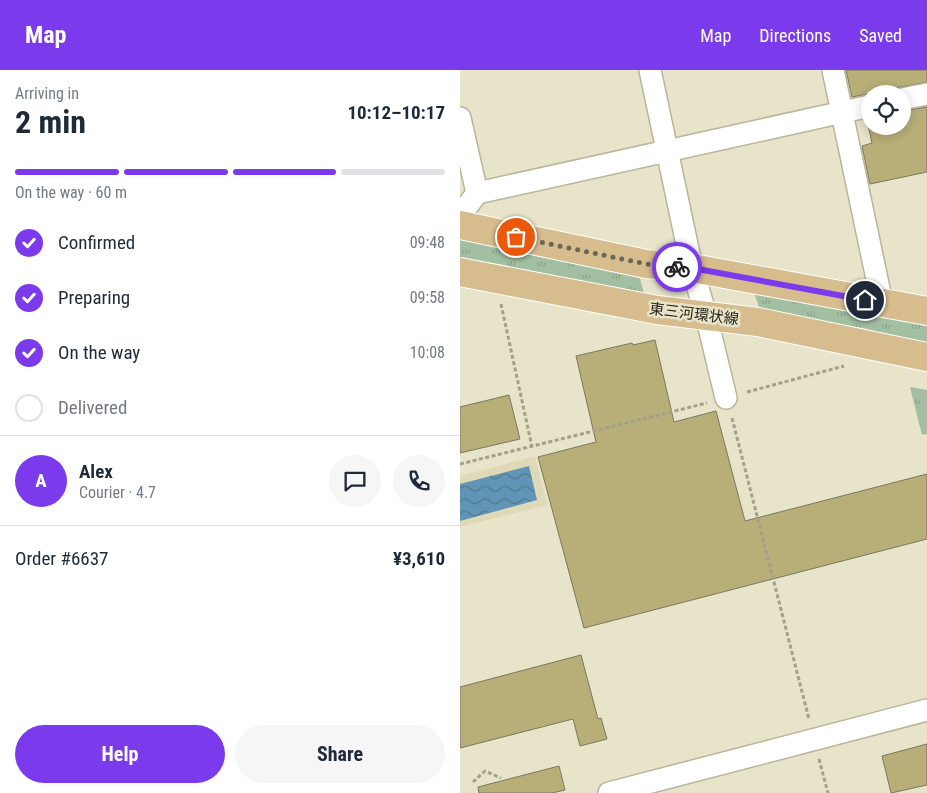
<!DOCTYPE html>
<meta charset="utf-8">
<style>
:root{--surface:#fff;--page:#f6f6f7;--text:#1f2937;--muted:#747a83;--line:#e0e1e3;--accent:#7c3aed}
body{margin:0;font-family:"Roboto Condensed","Noto Sans JP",sans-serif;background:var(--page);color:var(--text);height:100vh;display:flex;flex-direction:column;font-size:19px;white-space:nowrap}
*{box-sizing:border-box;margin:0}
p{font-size:16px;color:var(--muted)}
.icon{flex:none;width:28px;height:28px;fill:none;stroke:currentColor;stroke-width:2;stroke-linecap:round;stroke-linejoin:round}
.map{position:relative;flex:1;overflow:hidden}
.drawer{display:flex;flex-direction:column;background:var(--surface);width:460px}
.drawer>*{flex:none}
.fabs{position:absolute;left:401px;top:15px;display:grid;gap:10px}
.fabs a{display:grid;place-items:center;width:50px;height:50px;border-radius:50%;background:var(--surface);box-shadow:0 2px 12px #0003;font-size:25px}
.pin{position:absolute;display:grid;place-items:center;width:42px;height:42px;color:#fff;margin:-21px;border:2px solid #fff;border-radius:50%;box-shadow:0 1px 5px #0007}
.courier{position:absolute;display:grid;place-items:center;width:50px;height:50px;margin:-25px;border:4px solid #7c3aed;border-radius:50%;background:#fff;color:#222;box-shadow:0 1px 6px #0007}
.head em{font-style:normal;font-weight:700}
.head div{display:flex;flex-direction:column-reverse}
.head{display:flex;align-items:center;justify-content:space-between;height:85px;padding:0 15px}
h1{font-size:32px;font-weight:700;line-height:38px}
.bar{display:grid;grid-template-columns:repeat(4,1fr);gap:8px 5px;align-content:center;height:60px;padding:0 15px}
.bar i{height:6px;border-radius:4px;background:var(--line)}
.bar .active{background:var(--accent)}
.bar p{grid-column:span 4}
.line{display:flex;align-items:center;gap:12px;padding:0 15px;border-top:1px solid var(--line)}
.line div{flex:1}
.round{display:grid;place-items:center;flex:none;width:52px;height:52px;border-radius:26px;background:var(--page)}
ol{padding:0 15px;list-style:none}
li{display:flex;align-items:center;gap:15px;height:55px}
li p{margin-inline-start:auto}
li .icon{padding:5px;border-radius:50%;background:var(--accent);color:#fff;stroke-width:4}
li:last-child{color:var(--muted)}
li i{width:28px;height:28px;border:2px solid var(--line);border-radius:50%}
.primary-button{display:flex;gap:10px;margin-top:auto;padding:10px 15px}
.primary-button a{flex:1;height:58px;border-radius:30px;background:var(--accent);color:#fff;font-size:20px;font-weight:700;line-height:58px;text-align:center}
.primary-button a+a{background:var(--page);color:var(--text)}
header{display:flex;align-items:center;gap:30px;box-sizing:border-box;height:70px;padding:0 25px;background:var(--accent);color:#fff}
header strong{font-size:24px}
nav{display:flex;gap:28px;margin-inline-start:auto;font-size:18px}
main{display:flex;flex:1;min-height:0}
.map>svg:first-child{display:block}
.built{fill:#dfd9b8}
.grass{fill:url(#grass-tufts)}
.water{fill:url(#water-waves)}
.building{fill:#b8af78;stroke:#7b7760}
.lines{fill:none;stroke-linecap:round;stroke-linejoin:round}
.street-casing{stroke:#b9b59c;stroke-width:24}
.primary-casing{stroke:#fff;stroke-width:30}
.path{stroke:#a29f8a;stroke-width:3;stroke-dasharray:4 2.5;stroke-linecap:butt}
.street{stroke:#fff;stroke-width:21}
.primary{stroke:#d7bc8e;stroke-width:28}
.done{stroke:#6a6757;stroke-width:5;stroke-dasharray:0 9}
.route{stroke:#7c3aed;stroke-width:6}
.labels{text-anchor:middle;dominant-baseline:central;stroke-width:5;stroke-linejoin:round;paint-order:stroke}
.street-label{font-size:15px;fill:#26241a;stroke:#e8e4c9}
</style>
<header>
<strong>Map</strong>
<nav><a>Map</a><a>Directions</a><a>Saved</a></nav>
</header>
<main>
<section class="drawer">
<div class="head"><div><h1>2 min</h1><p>Arriving in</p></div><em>10:12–10:17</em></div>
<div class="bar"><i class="active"></i><i class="active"></i><i class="active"></i><i></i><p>On the way · 60 m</p></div>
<ol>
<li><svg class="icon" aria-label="check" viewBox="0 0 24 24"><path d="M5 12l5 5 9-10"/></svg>Confirmed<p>09:48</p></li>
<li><svg class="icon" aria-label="check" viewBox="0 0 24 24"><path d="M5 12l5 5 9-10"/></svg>Preparing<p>09:58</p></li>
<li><svg class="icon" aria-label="check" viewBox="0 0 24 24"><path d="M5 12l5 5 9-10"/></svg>On the way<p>10:08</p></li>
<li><i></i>Delivered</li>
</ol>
<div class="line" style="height:90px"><b class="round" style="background:var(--accent);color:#fff">A</b><div><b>Alex</b><p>Courier · 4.7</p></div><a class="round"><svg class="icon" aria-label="chat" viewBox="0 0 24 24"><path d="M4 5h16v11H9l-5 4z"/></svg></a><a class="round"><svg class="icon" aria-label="phone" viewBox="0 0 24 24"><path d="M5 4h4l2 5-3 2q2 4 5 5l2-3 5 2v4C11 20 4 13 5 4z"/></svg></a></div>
<div class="line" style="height:65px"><div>Order #6637</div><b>¥3,610</b></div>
<div class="primary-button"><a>Help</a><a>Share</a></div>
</section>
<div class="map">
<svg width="467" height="723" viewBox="0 0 467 723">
<defs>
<pattern id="grass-tufts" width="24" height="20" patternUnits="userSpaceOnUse" patternTransform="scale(1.25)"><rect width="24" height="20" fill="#a2bfa2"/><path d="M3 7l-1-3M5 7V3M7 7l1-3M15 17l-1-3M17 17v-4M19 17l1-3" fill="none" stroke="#8ba48b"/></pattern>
<pattern id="water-waves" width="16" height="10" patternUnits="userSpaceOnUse" patternTransform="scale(1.25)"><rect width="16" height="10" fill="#6195b5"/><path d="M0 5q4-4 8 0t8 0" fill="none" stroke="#507992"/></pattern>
</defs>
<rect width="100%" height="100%" fill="#e8e4c9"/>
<path class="built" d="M75 386 87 435 0 457V406Z"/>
<path class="grass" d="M0 165 179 205 185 227 0 191Z
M293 220 467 251V274L402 258 300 240Z
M450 317 467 320V364L462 365Z"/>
<path class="water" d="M69 396 77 430 0 451V414Z"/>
<path class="building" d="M386 0H467V12L440 17 434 19 431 24H408L392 27Z
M467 37V102L410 114 402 76 412 73 407 50 410 49V56H442V41Z
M195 270 214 352 256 341 285 451 467 404V469L124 558 78 387 136 372 116 286 172 273 173 275Z
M49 325 60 369 0 383V337Z
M121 585 138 649 141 648 147 669 120 676 113 649 0 678V617Z
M467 674V715L431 723 422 686Z
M99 696 105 720 92 723H19L18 717Z"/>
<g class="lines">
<defs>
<path id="street" d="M190 0 232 198 246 245 266 328
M373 0 422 233
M442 29 467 24
M0 48 17 123
M0 146 17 123 410 36
M149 723 467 640"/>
<path id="primary" d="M0 155 186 194 232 198 467 241
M0 202 197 240 298 252 467 287"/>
</defs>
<use href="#street" class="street-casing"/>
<use href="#primary" class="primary-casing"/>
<path class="path" d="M41 234 72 377
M287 322 384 296
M272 348 349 649
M0 394 247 333
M359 689 368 723
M13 712 25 701 41 708"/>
<use href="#street" class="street"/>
<use href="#primary" class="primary"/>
</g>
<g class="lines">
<path class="done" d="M56 167 186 194 217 197"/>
<path class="route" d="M217 197 232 198 405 230"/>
</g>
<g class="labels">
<g class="street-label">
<text transform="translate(234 244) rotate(7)">東三河環状線</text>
</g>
</g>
</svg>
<div class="fabs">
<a><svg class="icon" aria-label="locate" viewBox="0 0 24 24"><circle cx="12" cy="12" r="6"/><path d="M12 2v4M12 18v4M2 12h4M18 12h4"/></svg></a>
</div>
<div class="pin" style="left:56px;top:167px;background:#ea580c"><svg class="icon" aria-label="bag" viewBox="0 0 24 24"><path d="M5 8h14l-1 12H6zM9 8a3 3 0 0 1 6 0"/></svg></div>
<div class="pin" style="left:405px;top:230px;background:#1f2937"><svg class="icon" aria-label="home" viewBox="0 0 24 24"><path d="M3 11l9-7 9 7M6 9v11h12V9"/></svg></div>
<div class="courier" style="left:217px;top:197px"><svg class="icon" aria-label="bike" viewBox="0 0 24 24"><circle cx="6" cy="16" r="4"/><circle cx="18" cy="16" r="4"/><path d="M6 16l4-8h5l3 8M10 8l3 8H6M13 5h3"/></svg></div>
</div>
</main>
